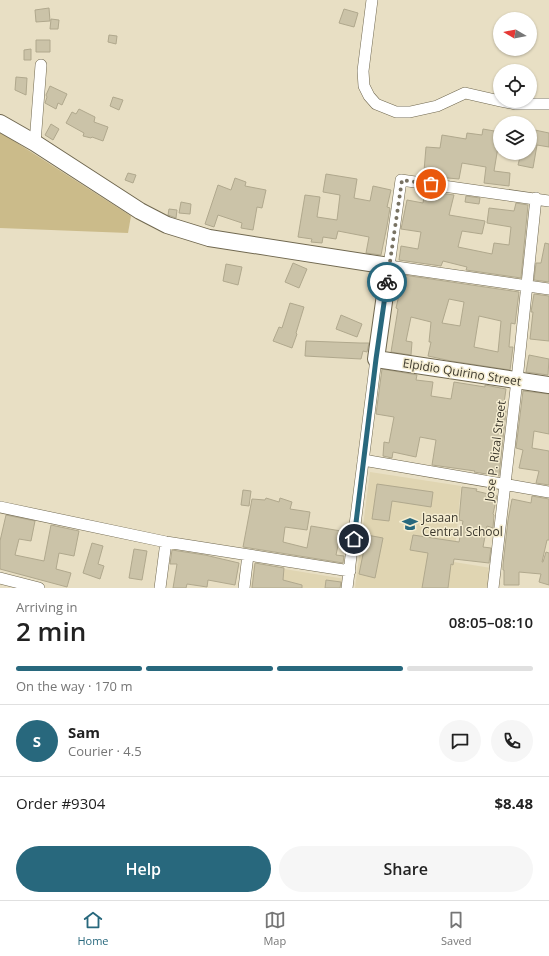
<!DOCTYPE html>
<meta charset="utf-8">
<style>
:root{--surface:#fff;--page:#f6f6f6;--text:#222;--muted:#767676;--line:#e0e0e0;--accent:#28687d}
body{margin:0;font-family:"Open Sans",sans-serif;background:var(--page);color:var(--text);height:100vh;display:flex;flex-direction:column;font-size:15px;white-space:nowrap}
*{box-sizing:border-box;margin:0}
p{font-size:13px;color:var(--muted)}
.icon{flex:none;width:22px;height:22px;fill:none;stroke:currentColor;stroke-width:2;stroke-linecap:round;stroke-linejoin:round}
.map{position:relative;height:588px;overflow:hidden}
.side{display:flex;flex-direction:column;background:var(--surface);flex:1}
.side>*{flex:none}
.needle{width:26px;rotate:280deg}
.tools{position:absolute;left:493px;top:12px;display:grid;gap:8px}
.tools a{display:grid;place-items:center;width:44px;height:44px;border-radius:50%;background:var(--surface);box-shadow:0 1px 3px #0004;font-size:20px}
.pin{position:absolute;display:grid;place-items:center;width:34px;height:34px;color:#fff;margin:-17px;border:2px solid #fff;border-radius:50%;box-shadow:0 1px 4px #0007}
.courier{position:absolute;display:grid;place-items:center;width:40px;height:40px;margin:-20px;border:3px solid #28687d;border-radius:50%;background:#fff;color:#222;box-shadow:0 1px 5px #0007}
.headline em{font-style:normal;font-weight:600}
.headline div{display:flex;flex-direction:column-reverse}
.headline{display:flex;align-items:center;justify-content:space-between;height:68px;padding:0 16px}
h1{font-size:26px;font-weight:600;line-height:30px}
.bar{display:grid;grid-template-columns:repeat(4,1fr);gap:6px 4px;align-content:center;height:48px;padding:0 16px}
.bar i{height:5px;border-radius:3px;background:var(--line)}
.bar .current{background:var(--accent)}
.bar p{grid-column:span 4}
.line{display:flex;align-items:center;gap:10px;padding:0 16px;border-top:1px solid var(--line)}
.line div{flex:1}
.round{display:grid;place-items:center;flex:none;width:42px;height:42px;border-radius:21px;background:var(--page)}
.cta{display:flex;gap:8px;margin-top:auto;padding:8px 16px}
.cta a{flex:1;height:46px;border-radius:24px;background:var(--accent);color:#fff;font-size:16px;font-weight:600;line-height:46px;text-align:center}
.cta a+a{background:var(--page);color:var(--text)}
.tabs{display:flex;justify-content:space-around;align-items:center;height:56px;border-top:1px solid var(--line);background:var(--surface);font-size:11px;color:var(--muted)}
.tabs a{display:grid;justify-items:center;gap:2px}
.tabs .current{color:var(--accent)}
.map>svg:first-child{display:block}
.built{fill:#e0d5b2}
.green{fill:#cbbb8a}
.building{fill:#cbc3a8;stroke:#b0a88d;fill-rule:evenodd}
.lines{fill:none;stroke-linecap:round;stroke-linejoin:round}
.street-casing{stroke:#706850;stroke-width:12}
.secondary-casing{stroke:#706850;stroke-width:18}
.street{stroke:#fff;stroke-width:11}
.secondary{stroke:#fff;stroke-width:16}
.done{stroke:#787262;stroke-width:4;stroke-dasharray:0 7.2}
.route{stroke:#28687d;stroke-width:5}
.labels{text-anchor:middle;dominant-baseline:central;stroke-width:3;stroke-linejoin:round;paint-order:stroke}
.street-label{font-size:12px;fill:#3c382d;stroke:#f5edd1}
.poi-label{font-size:12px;fill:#3c382d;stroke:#f5edd1;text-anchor:start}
</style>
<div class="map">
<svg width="549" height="588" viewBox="0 0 549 588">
<rect width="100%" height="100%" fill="#e8dfc4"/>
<path class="built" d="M370 472 461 486 454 562 491 568 488 588H355Z
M254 564 345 579 344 588H251Z"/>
<path class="green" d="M0 132 131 216 128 233 0 228Z"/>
<path class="building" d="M49 8 50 21 36 22 35 10Z
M344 9 358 13 354 27 339 23Z
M51 19 59 20 58 29H50Z
M109 35 117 36 116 44 108 42Z
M36 40H50V52H36Z
M31 49V60H24V50Z
M16 77 27 78 26 95 15 90Z
M50 86 67 94 62 105 58 103 56 109 45 103 47 97 46 95Z
M113 97 123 100 119 110 110 106Z
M79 109 95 117 94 122 108 127 103 141 92 137 91 138 83 136 84 133 66 123 72 112 76 114Z
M51 124 59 129 53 140 45 135Z
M483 129 500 132V148L498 147 494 171 510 173 509 186 484 183 486 167 462 163 459 179 437 177V172L424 171 426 147 440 148 442 135 466 139 467 133 482 135Z
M530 129 549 133V147L537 145 533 168 518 165 521 153H530Z
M128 173 136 175 133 183 125 180Z
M326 174 357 179 354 198 370 201 373 186 391 190 387 207 390 208 387 226 381 255 366 253 369 237 338 231 336 239 323 237 322 243 311 242 312 239 298 237 305 195 320 197 317 217 337 220 340 195 323 192Z
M235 178 246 182 245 186 266 190 262 208 257 207 253 230 241 228 242 223 218 215 214 227 205 224 218 185 231 190Z
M425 191 454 195 449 215 485 221 482 234 462 231 458 247 492 254 494 243 509 245 511 227 487 223 489 208 514 211 516 203 528 205 521 278 466 270 467 267 443 261 441 266 399 260 401 246 418 249 421 232 401 229 407 200 423 203Z
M466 196 480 198 479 204 465 202Z
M181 202 191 204 190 214 179 213Z
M169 209 177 210 176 218 168 215Z
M545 243 549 244V282L534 280 536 263H541Z
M293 263 307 269 299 288 285 282Z
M226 264 242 267 238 285 223 281Z
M397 274 519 292 515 324 511 323 509 347H513L510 370 451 361 428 356 431 342H429L431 322 411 317 406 341 412 342 411 355 391 352 398 309 396 308 399 295 395 294ZM449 299 464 302 460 326 442 323ZM479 316 501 321 498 352 474 347Z
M534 294 549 296V341L530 339 533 312H531Z
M290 303 304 307 296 333 297 334 292 348 273 341 279 327 282 328Z
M341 315 362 324 357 337 336 329Z
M306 341 360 343H369L367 352 363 351 361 359 305 356Z
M529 355 549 359 548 375 526 372Z
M382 369 417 375 416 380 433 382 431 396 451 399 454 382 485 387V385L506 389 503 410 506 411 499 476 474 472 475 471 432 465 436 440 420 437 416 457 393 452 392 458 383 456 384 442 389 443 394 417 376 414Z
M523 391 549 394V434L534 431 532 448 549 451V485L536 483 539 471 519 468 523 450 516 448Z
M377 484 433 492 431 507 392 501 389 521 372 519Z
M462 487 477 489 476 491 497 496 493 514 494 515 493 528 487 526 483 547 491 548 489 563 454 559 453 565 451 564 448 588H422L428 553 410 550 413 535 459 542 463 521 459 520Z
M243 490 251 491 249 506 241 505Z
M532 496 549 499V540H547L542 562H543L546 552 549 553V585L539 582 541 574 519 572V585H504V570H503V565L508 520 512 499 531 503Z
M266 498 279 502 280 498 292 502 290 509 310 512 307 530 285 527 283 542 307 548 311 526 341 531 336 555 344 556 343 563 243 547 252 499 265 500Z
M6 515 35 521 31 541 19 539 15 555 44 561 51 525 79 531 74 556 59 553 56 569 71 573 67 587 0 569V541Z
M367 535 383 538 375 578 359 574Z
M92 543 103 546 98 564 104 566 100 579 83 573Z
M134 549 147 551 142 580 129 578Z
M172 550 205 555 239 563 235 585 208 580 207 587 187 584 186 588H173L177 564H170Z
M255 563 284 568 283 580 302 585V588H252Z
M326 580 341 582 340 588H325Z"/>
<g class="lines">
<defs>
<path id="street" d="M372 0 363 71 364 86 369 96 376 104 396 112H410L437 106 465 93 500 101
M501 101 516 104H549
M35 143 41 65
M549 201 401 180 389 266 549 289
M363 460 549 492
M0 507 166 542 350 571
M0 578 39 588
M160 588 166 542
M244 588 248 555
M347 588 376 359
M493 588 517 380 536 198"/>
<path id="secondary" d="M0 123 35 143 140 211 167 225 209 238 389 266 376 359 549 385"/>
</defs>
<use href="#street" class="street-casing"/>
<use href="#secondary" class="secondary-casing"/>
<use href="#street" class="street"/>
<use href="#secondary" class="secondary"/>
</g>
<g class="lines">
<path class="done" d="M387 282 402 180 431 184"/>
<path class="route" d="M354 539 376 359 387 282"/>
</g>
<defs>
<symbol id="school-bare" viewBox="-9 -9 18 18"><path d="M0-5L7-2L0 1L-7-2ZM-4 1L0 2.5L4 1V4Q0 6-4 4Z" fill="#28687d" stroke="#f5edd1" stroke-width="2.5" paint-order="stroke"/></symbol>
</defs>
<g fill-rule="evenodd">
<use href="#school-bare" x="399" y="513" width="22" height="22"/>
</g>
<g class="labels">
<g class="street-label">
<text transform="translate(462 372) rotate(9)">Elpidio Quirino Street</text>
<text transform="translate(495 451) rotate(-83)">Jose P. Rizal Street</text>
</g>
<g class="poi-label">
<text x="422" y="517">Jasaan<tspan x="422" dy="14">Central School</tspan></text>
</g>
</g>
</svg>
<div class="tools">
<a><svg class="needle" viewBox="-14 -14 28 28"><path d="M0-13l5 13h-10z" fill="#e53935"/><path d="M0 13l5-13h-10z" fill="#767676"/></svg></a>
<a><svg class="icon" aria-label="locate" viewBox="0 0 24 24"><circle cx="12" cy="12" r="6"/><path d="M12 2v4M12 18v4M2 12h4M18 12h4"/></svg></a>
<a><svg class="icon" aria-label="layers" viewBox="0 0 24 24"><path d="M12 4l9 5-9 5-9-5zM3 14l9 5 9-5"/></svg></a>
</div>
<div class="pin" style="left:431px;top:184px;background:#ea580c"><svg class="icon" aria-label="bag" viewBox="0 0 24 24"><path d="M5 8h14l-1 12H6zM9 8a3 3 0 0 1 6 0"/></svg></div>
<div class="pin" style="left:354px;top:539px;background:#1f2937"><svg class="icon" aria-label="home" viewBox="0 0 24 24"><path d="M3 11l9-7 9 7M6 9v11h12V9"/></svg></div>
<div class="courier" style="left:387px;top:282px"><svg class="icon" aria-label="bike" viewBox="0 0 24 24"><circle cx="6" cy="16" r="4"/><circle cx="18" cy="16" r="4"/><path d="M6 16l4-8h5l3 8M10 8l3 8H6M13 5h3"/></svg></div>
</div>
<section class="side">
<div class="headline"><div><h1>2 min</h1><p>Arriving in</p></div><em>08:05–08:10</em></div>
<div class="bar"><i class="current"></i><i class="current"></i><i class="current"></i><i></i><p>On the way · 170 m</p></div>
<div class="line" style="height:72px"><b class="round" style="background:var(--accent);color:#fff">S</b><div><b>Sam</b><p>Courier · 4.5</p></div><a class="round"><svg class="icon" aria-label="chat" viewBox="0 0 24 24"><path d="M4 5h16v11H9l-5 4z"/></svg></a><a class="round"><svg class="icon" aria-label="phone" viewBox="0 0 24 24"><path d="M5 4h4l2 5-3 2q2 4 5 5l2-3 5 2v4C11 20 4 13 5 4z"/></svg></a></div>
<div class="line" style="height:52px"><div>Order #9304</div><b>$8.48</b></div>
<div class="cta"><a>Help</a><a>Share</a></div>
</section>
<nav class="tabs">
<a class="current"><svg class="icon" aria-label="home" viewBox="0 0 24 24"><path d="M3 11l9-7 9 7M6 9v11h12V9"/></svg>Home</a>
<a><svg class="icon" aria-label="map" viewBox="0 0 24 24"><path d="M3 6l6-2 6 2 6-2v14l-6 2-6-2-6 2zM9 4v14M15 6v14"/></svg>Map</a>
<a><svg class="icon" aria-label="saved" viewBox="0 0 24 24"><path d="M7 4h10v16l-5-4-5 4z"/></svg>Saved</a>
</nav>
